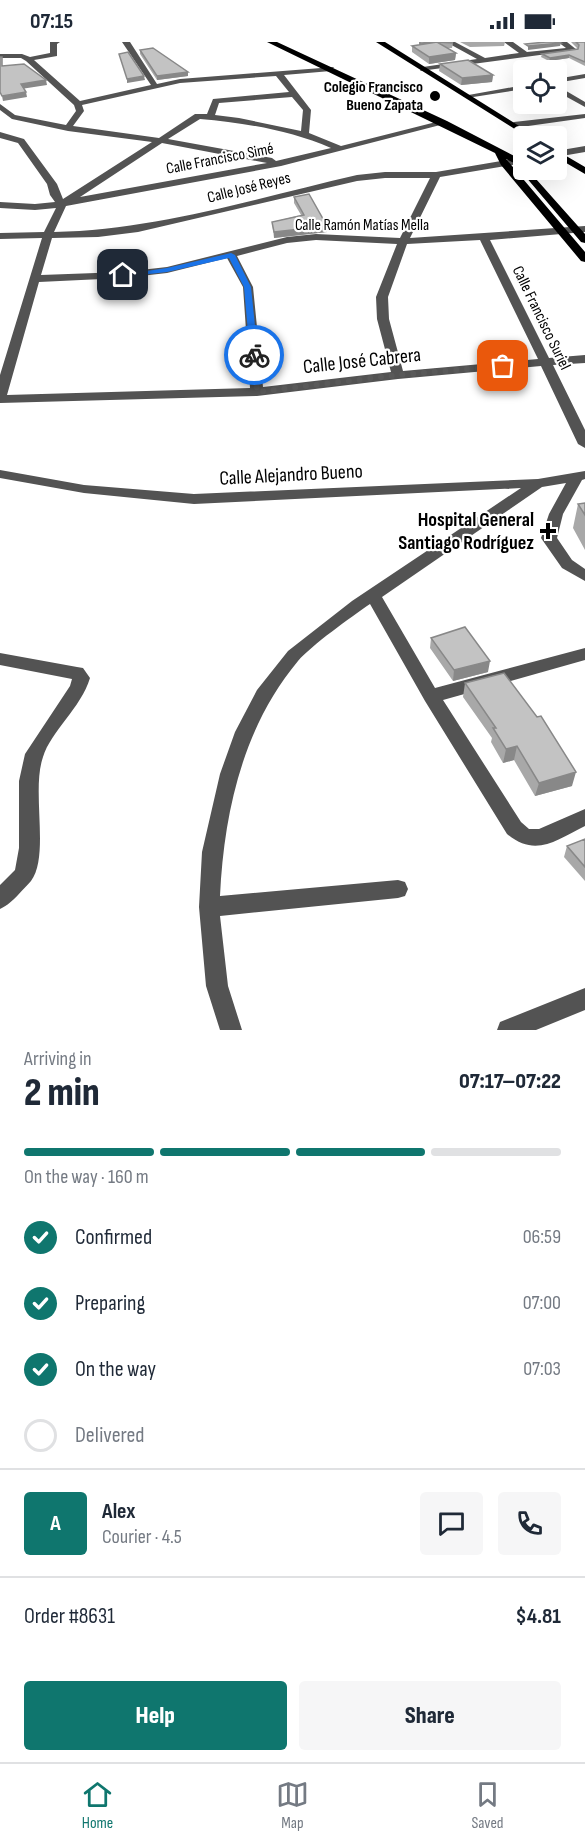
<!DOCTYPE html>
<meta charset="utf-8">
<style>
:root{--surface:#fff;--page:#f6f6f7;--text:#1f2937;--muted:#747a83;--line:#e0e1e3;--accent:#0f766e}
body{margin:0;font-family:"Sofia Sans Condensed",sans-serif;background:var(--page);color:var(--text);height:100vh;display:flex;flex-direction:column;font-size:22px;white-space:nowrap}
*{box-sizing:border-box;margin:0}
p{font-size:20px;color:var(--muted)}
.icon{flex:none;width:33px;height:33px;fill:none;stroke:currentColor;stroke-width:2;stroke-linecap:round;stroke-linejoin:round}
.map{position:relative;height:988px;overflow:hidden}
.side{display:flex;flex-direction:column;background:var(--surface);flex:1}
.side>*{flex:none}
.controls{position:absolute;left:513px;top:18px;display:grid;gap:12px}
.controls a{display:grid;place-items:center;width:54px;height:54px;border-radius:6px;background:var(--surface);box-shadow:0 6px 24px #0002;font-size:30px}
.pin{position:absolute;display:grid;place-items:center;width:51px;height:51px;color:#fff;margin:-26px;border-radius:12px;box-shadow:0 3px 9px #0006}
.courier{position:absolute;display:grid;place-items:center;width:60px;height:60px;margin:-30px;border:4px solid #1a73e8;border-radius:50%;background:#fff;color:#222;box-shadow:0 2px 8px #0007}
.headline em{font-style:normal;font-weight:800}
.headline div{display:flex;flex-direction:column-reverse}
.headline{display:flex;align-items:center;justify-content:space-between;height:102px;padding:0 24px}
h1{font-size:39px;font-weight:800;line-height:45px}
.bar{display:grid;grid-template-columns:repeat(4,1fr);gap:9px 6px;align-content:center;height:72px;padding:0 24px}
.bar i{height:8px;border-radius:4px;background:var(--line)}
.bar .current{background:var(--accent)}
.bar p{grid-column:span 4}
.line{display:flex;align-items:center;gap:15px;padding:0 24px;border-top:2px solid var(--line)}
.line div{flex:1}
.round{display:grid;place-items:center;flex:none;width:63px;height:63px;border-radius:6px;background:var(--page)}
ol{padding:0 24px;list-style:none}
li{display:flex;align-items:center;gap:18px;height:66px}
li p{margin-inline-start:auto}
li .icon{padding:6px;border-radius:50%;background:var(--accent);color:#fff;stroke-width:4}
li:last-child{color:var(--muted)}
li i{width:33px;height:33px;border:3px solid var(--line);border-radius:50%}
.primary-button{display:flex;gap:12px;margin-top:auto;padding:12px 24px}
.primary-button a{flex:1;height:69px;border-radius:6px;background:var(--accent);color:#fff;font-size:24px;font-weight:800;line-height:69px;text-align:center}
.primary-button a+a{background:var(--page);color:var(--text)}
.status{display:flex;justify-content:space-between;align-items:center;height:42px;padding:0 30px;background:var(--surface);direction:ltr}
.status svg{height:16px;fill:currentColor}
.menu{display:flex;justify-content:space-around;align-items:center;height:84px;border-top:2px solid var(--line);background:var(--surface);font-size:16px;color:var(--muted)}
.menu a{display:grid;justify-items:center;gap:3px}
.menu .current{color:var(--accent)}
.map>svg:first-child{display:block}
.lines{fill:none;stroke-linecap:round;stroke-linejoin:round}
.minor{fill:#535353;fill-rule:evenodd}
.major{fill:#000;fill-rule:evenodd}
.wall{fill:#a8a8a8}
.shaded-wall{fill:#888}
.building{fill:#c3c3c3;stroke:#888;stroke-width:1.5}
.route{fill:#1a73e8}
.done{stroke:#595959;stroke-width:6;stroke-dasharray:0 10.8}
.poi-dot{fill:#000;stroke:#fff;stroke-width:2}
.labels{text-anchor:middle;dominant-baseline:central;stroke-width:4.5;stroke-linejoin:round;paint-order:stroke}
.far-poi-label{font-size:16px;font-weight:bold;fill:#000;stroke:#fff;text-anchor:end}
.far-street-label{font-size:16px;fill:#000;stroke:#fff}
.street-label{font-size:20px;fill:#000;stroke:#fff}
.poi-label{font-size:20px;font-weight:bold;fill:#000;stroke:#fff;text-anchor:end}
</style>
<div class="status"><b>07:15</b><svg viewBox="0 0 49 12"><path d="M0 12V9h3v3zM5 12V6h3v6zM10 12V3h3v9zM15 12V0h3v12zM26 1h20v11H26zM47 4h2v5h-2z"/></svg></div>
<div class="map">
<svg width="585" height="988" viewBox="0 0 585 988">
<rect width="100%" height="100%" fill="#fff"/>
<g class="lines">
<path class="minor" d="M50 0H60L57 2V14L34 18 80 59 151 43 122 0H130L157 42 180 37 334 25 331 29 284 33 311 68 309 91 341 104 444 78 448 81 281 124 66 164 54 190C157 188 257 156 357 133L385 130H436L524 115V121L440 135 410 196 585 184V190L490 198 549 316 585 313V321L553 323 585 388V406L578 402 541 324 398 337 257 354 0 361V333L42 196 0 197V191L44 190 56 166 35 168 0 166V160L35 162 55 160 50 153 47 142 18 101 0 96V90L24 97 57 142 63 157 152 100 68 89 12 77 0 68V62L15 73 66 83 76 69 74 63 26 19 21 16H0V12H22L30 15 50 11ZM276 34 289 50 213 57 207 72H195L159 96 73 84 84 69 82 63 180 41ZM292 55 303 68 301 89 239 76 215 73 219 61ZM200 77C245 81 289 88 331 106L276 119 272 116 168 97ZM162 101 267 121 80 155ZM385 136H430L400 196 316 192 287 195 167 225 123 230 41 233 52 196 98 195 138 190 357 139ZM316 198 397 202 376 255 377 277 391 330 263 345 253 245 237 214 287 201ZM480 198 538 317 403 329 389 277 388 255 407 202ZM227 216 243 245 250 346 7 353 39 240 123 236 167 231Z
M446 0H455L485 16 519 11 504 0H513L527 10 566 6 558 0H567L577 8 420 29 423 25 477 17Z
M585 32V36L556 41V37Z
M524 43V47L467 56 463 54Z
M556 43 585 60V65L556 49Z
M585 72V76L514 86 510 83 514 80Z
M585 104V110L556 115V109Z
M0 428 84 443 194 452 538 437 585 429V437L582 438 563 472 557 496 572 518 585 527V539L562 526 541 496 549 472 566 441 542 445 382 555 435 646 585 606V618L443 658 521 780 529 787H539L585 767V784C556 798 536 816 507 792L425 659 370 562C351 575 312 603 298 619 243 685 224 770 220 854L398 838 405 840 408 847 405 854 398 856 220 874 228 944 242 988H220L206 944 199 865 202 810 220 732 235 690 257 648 288 609 352 559 521 446 194 462 84 451 0 436Z
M0 611 77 625 83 626 90 636C81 666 51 689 43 715 31 749 50 813 31 839 27 844 22 848 18 853 12 859 8 863 0 867V843L15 828 19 806V739L25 712 70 644 72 637 0 623Z
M585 946V968L536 988H497L500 980Z"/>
<path class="major" d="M267 0H277L447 79 520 117 524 121V128H528L585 192V201L581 200 514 121 506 117 585 210V220L581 219 501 123 495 111Z
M376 0H385L535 94H526Z
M556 108 585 125V132L556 115Z"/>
</g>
<path class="wall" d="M419 0H451L453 1 452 6H447L456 11 455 18 429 22 412 10V4L419 3Z
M460 0H505L504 4 470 5Z
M571 0H585V24L569 16 549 19 541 15 542 12 578 7Z
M140 8 188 30V34L157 38 140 12Z
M440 22 493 33 492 40 461 43 439 29Z
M294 155 327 184V190L274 196 272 180 301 173 294 161Z
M585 461V508L573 486 578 462Z
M431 596 488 630 453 639 430 606Z
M465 641 572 744 535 754 514 718 503 721 491 700 492 696 463 655Z
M585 797V839L564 815 567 804Z"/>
<path class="shaded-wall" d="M561 1 560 4 528 8V4Z
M456 11 455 18 429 22V15Z
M569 13V16L549 19 550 16Z
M188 30V34L157 38V34Z
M493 33 492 40 461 43 462 36Z
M144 34 145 38 127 41V37Z
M46 38 47 43 21 47V42Z
M26 50 27 55 3 59 2 54Z
M327 184V190L274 196V190Z
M490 619 488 630 453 639 454 628Z
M517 704 514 718 503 721 506 707Z
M576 730 572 744 535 754 539 741Z"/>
<path class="building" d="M420 0H451L453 1 437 0 420 2Z
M437 0 456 11 429 15 412 4Z
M546 0H559L561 1 528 4 525 2Z
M576 0H585V20L569 13 550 16 542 12 578 7 579 3Z
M153 6 188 30 157 34 140 8Z
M128 10 144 34 127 37 119 12Z
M0 15H2V24L24 22 46 38 21 42 26 50 2 54 0 50Z
M468 18 493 33 462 36 440 22Z
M309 152 327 184 274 190 272 180 304 173 294 155Z
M585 461V473L578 462Z
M465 585 490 619 454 628 431 596Z
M504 631 537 675 541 674 576 730 539 741 517 704 506 707 493 686H496L465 641Z
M585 797V825L567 804Z"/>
<path class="route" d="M231 211 235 213 251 245 258 313 254 316 250 313 244 245 229 216 167 230 123 235 119 233 167 226Z"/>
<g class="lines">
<path class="done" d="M254 313 257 350 398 333 503 324"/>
</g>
<g class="poi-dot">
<circle cx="435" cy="54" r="6"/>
<path d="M545 480h6v6h6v6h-6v6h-6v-6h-6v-6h6z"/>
</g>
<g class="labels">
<g class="far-poi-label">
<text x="423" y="45">Colegio Francisco<tspan x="423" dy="18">Bueno Zapata</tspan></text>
</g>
<g class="far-street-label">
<text transform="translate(220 117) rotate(-11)">Calle Francisco Simé</text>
<text transform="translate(249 146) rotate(-14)">Calle José Reyes</text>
<text x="362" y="183">Calle Ramón Matías Mella</text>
<text transform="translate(541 276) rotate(64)">Calle Francisco Suriel</text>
</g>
<g class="street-label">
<text transform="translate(362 319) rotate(-6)">Calle José Cabrera</text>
<text transform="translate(291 433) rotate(-3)">Calle Alejandro Bueno</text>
</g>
<g class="poi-label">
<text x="534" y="478">Hospital General<tspan x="534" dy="23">Santiago Rodríguez</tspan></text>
</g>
</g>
</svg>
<div class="controls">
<a><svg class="icon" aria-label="locate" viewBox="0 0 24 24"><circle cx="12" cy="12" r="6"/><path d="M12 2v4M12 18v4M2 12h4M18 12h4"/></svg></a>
<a><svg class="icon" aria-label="layers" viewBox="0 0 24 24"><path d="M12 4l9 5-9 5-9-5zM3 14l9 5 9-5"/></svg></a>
</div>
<div class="pin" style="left:503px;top:324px;background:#ea580c"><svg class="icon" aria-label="bag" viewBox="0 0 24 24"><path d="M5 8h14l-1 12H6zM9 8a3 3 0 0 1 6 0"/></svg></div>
<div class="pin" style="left:123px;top:233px;background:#1f2937"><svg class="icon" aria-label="home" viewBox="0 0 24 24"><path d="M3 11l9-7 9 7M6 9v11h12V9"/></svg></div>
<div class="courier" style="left:254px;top:313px"><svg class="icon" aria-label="bike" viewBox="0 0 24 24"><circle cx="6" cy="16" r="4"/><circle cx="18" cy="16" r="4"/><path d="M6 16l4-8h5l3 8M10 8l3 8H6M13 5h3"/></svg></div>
</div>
<section class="side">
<div class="headline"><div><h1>2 min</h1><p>Arriving in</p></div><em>07:17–07:22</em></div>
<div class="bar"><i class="current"></i><i class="current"></i><i class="current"></i><i></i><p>On the way · 160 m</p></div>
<ol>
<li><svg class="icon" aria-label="check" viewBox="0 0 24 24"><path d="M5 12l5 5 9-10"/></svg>Confirmed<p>06:59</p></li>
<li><svg class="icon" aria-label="check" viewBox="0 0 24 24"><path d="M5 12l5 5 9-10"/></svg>Preparing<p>07:00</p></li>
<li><svg class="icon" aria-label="check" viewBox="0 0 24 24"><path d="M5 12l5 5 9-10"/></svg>On the way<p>07:03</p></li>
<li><i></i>Delivered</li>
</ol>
<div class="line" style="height:108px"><b class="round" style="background:var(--accent);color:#fff">A</b><div><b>Alex</b><p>Courier · 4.5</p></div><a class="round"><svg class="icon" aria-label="chat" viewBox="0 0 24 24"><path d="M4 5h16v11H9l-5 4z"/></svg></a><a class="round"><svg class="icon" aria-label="phone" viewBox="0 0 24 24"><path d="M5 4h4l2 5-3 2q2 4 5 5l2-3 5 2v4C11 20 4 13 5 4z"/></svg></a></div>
<div class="line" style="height:78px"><div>Order #8631</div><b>$4.81</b></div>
<div class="primary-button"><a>Help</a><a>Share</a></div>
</section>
<nav class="menu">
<a class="current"><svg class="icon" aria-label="home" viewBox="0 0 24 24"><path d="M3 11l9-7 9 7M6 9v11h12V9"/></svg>Home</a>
<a><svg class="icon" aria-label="map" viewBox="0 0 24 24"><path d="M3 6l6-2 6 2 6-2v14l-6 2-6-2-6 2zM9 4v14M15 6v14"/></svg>Map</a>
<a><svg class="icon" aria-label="saved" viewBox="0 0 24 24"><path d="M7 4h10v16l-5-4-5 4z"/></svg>Saved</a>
</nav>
